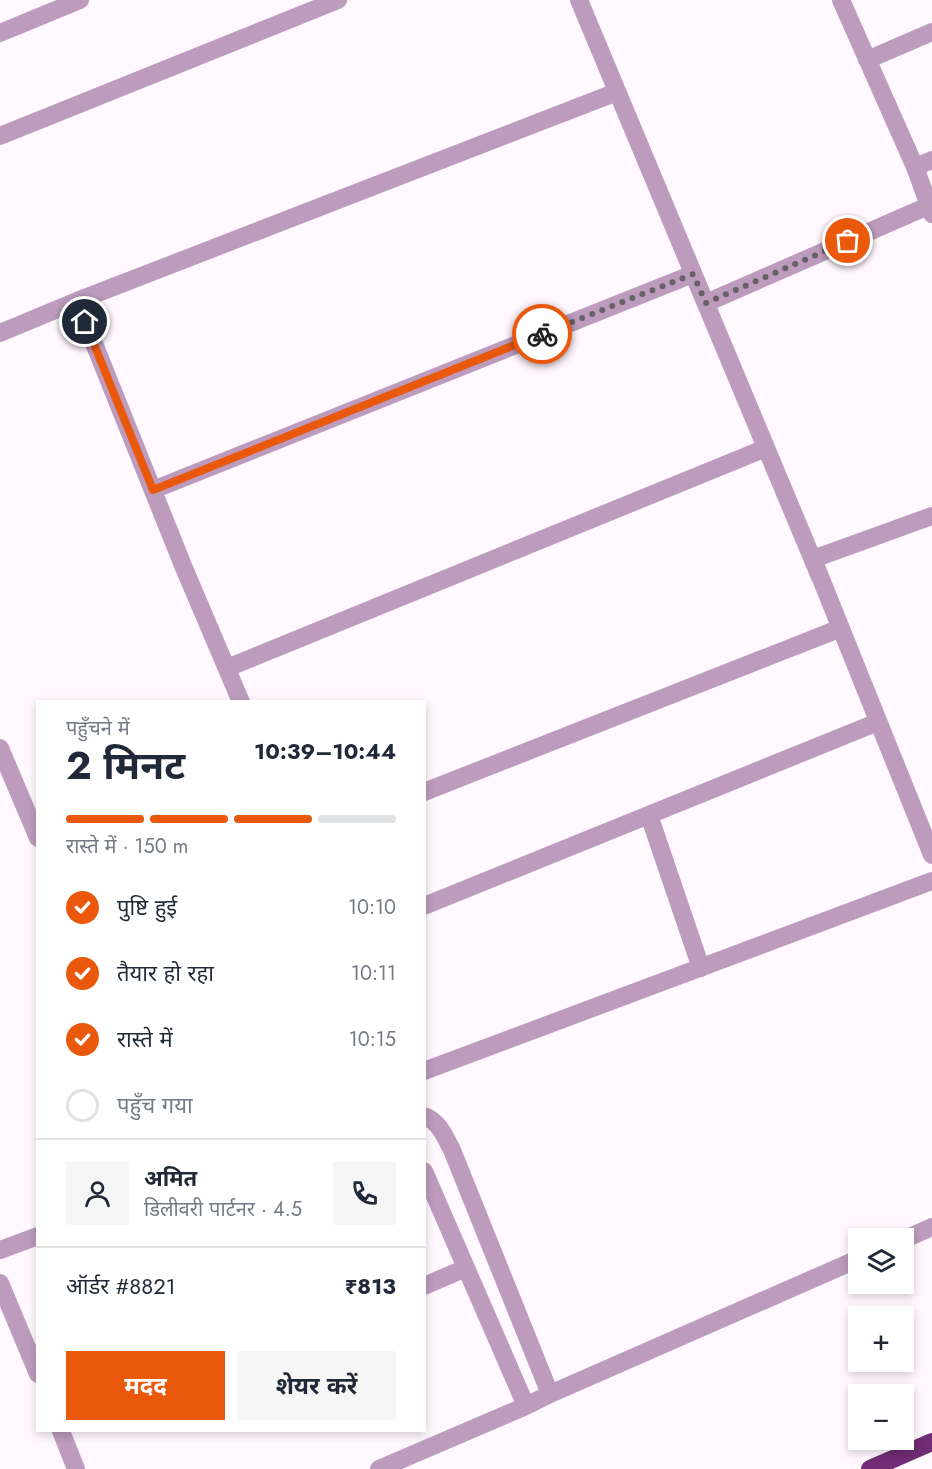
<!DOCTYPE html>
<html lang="hi">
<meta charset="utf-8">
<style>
:root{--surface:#fff;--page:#f6f6f7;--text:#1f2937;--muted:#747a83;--line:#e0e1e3;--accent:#ea580c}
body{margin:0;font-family:Jost,"Noto Sans Devanagari",sans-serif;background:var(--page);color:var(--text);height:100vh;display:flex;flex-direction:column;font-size:22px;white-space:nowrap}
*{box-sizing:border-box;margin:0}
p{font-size:20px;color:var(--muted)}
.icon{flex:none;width:33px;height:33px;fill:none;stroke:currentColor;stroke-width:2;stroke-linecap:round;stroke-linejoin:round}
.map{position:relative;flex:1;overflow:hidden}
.details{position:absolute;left:36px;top:700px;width:390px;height:732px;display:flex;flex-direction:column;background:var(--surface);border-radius:0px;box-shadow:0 3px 9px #0003}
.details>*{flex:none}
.buttons{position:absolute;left:848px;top:1228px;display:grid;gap:12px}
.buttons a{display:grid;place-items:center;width:66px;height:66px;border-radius:0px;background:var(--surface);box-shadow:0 3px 9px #0003;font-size:30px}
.pin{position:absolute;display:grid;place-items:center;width:51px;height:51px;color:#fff;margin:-26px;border:3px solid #fff;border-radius:50%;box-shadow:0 2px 6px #0007}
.courier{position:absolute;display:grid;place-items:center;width:60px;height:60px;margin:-30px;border:4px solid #ea580c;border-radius:50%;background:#fff;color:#222;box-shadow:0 2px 8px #0007}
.overview em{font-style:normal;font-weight:700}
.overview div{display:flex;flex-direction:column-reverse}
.overview{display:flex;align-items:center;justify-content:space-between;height:102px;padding:0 30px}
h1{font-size:39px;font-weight:700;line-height:45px}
.bar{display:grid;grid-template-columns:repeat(4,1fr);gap:9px 6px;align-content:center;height:72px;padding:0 30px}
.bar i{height:8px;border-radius:4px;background:var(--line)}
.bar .current{background:var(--accent)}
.bar p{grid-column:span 4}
.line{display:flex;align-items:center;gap:15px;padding:0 30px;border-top:2px solid var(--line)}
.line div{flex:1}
.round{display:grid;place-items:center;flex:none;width:63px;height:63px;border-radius:0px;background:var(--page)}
ol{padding:0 30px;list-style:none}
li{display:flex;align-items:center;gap:18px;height:66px}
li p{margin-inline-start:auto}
li .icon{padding:6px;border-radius:50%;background:var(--accent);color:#fff;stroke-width:4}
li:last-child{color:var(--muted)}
li i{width:33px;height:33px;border:3px solid var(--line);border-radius:50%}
.primary-button{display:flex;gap:12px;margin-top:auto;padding:12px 30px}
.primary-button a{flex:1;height:69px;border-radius:0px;background:var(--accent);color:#fff;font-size:24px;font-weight:700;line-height:69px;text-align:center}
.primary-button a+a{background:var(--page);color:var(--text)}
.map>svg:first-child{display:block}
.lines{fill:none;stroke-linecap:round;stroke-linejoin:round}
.minor{stroke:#bc9bbd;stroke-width:18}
.highway{stroke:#702c74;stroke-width:18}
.done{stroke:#676167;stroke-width:6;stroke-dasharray:0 10.8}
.route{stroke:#ea580c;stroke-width:8}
</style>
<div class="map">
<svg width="932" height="1469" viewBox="0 0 932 1469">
<rect width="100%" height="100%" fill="#fff8ff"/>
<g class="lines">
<path class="minor" d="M579 0 820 577
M841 0 915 167 932 214
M0 33 80 0
M867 60 932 32
M0 136 338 0
M915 167 932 160
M77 301 184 568 241 702
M706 303 928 206
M0 333 77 301 617 92
M153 490 693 274
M932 516 813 559 932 855
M227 668 766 448
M0 748 38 838
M424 792 841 628
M649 815 701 968
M424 906 878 722
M424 1071 932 881
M424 1116C439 1121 445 1137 452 1150L550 1394
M424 1171 526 1406
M903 1240 932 1227
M0 1250 38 1236
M0 1283 38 1374
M424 1286 466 1268
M61 1431 76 1469
M379 1469 526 1406 550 1394 858 1259"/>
<path class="highway" d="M870 1469 932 1442"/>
</g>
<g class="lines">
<path class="done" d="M542 334 693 274 706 303 848 241"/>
<path class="route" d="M85 322 153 490 542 334"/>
</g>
</svg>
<div class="buttons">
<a><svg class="icon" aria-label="layers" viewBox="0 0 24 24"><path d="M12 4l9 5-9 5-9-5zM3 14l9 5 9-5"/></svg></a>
<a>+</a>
<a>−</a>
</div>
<div class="pin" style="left:848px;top:241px;background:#ea580c"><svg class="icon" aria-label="bag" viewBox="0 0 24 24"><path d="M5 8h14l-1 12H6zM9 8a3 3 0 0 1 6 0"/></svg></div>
<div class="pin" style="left:85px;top:322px;background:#1f2937"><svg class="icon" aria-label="home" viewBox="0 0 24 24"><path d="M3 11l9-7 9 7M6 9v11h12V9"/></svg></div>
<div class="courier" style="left:542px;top:334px"><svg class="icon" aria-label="bike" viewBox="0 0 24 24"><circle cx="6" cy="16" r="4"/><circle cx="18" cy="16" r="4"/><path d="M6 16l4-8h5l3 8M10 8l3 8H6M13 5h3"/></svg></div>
<section class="details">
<div class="overview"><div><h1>2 मिनट</h1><p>पहुँचने में</p></div><em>10:39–10:44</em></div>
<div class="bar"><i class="current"></i><i class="current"></i><i class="current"></i><i></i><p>रास्ते में · 150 m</p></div>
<ol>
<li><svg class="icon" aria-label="check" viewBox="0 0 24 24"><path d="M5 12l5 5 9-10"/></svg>पुष्टि हुई<p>10:10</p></li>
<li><svg class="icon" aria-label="check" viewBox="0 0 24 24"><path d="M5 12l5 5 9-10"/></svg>तैयार हो रहा<p>10:11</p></li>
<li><svg class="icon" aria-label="check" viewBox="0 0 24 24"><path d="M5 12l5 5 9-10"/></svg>रास्ते में<p>10:15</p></li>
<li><i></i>पहुँच गया</li>
</ol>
<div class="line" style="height:108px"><a class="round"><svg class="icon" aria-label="person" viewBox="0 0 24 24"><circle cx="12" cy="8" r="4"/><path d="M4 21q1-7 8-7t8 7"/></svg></a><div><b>अमित</b><p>डिलीवरी पार्टनर · 4.5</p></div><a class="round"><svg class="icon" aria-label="phone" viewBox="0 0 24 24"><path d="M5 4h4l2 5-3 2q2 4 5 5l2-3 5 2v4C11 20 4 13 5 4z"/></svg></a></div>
<div class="line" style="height:78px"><div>ऑर्डर #8821</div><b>₹813</b></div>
<div class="primary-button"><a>मदद</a><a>शेयर करें</a></div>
</section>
</div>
